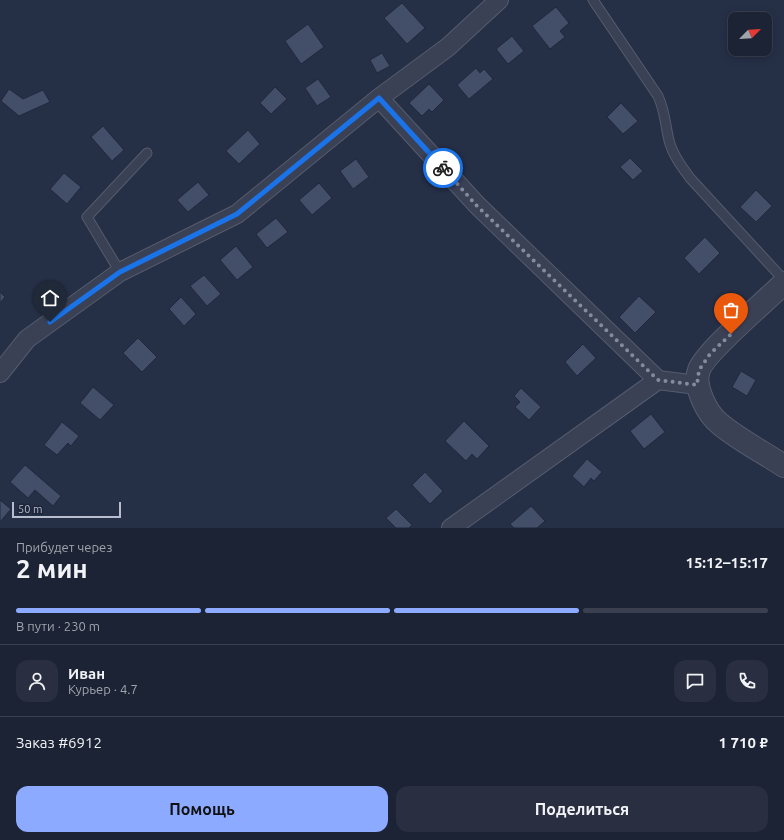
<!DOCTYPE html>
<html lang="ru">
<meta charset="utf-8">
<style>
:root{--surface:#1c2334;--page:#292f40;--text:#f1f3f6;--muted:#a0a4ac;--line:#3a404f;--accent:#8caaff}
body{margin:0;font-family:Ubuntu,sans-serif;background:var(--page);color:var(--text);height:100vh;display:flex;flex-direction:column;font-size:15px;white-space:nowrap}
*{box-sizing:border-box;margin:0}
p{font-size:13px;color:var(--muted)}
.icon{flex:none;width:22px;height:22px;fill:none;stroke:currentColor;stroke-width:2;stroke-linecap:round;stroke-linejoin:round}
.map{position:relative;height:528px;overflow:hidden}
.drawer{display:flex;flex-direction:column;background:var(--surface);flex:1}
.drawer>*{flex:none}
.needle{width:26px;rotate:66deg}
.fabs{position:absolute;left:728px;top:12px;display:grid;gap:8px}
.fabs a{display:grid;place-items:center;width:44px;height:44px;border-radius:8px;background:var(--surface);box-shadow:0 2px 10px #0003,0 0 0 1px var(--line);font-size:20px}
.scale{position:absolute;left:12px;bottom:10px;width:109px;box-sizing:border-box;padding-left:4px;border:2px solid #b7bdce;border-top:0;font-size:11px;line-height:14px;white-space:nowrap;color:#b7bdce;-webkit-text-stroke:3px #1e263b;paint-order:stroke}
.pin{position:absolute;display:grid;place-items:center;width:34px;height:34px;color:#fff;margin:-41px -17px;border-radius:50% 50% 50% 0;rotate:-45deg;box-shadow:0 0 4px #0007}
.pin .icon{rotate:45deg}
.courier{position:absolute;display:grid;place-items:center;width:40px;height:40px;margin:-20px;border:3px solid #1a73e8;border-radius:50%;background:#fff;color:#222;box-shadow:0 1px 5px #0007}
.headline em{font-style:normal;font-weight:700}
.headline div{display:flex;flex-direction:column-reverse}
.headline{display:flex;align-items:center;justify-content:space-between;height:68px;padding:0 16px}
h1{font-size:26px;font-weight:700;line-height:30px}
.bar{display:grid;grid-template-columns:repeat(4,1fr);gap:6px 4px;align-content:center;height:48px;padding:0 16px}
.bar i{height:5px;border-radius:3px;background:var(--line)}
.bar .current{background:var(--accent)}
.bar p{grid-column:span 4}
.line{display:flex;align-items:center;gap:10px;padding:0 16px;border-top:1px solid var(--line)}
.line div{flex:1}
.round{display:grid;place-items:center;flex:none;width:42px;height:42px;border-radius:12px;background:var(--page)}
.action{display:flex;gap:8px;margin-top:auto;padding:8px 16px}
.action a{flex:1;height:46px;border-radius:12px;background:var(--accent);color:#111;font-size:16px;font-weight:700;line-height:46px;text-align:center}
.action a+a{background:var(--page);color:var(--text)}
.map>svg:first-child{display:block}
.building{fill:#434e68;stroke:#20283d}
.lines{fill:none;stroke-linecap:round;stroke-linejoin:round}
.service-casing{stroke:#555c6f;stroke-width:11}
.minor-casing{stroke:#555c6f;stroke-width:20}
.tertiary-casing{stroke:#555c6f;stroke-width:24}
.service{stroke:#3a4155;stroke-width:9}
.minor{stroke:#3a4155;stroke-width:18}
.tertiary{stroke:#3a4155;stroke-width:22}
.done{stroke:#848b9e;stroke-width:4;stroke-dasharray:0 7.2}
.route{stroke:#1a73e8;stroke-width:5}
</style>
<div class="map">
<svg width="784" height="528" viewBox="0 0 784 528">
<rect width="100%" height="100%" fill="#252f46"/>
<path class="building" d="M402 3 425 28 407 44 384 18Z
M556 7 569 23 560 31 565 37 550 49 532 26Z
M308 24 324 47 301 64 285 41Z
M512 36 524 51 508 64 496 49Z
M382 53 390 66 377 73 370 60Z
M476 68 480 73 484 69 493 79 469 99 457 85Z
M318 79 331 97 317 106 305 88Z
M429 84 444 100 432 112 429 109 422 116 409 103Z
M275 87 287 99 271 114 260 103Z
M9 89 23 99 43 90 50 102 19 116 1 101Z
M621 103 638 121 623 134 607 117Z
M103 126 124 150 112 161 91 137Z
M248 130 260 144 239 164 226 151Z
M630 158 643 171 633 180 620 167Z
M356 159 369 177 353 189 340 171Z
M64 173 81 187 67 204 50 189Z
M198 182 209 195 188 212 177 200Z
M319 183 332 198 312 215 299 200Z
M756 190 772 206 756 222 740 207Z
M276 218 288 232 267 248 256 234Z
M705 237 720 253 699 274 684 258Z
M236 246 253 267 237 280 220 260Z
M204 275 221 294 207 306 190 286Z
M0 292 5 297 0 303Z
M639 296 656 312 635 333 619 317Z
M181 297 196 314 184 326 169 309Z
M138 338 157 357 142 372 123 353Z
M583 344 596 358 577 376 565 362Z
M741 371 756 380 747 396 732 387Z
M93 387 114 405 100 420 80 403Z
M521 388 541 407 529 420 515 407 520 402 514 396Z
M651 414 665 432 644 449 630 431Z
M464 421 489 446 477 459 472 454 466 461 445 441Z
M62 422 79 436 71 446 68 443 57 455 44 445Z
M587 459 602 472 594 481 591 478 584 487 572 476Z
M25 465 61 496 53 506 35 490 28 498 10 482Z
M425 472 443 491 430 504 412 485Z
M0 500 11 509 0 522Z
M531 506 545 521 537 528H514L510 524Z
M396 509 412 525 409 528H396L386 518Z"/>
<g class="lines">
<defs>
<path id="service" d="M593 0 658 96C666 113 665 127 670 144 674 157 682 167 690 178L784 280
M120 272 87 217 147 153"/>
<path id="minor" d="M379 98 448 47 499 0
M0 373 27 339 120 272 237 214 379 98 477 205 658 380
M451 528 658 380 697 385"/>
<path id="tertiary" d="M784 283C767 300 705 352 699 370 693 386 707 414 720 424 739 440 763 452 784 466"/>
</defs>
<use href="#service" class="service-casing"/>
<use href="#minor" class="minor-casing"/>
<use href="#tertiary" class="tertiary-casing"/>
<use href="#service" class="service"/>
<use href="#minor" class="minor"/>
<use href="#tertiary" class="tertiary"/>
</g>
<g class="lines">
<path class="done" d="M443 168 477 206 658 380 697 385 699 370 710 354 731 334"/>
<path class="route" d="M50 322 120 272 237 214 379 98 443 168"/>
</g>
</svg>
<div class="fabs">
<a><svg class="needle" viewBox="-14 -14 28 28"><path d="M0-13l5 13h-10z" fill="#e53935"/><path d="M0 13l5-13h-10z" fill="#a0a4ac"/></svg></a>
</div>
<div class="scale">50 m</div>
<div class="pin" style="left:731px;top:334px;background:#ea580c"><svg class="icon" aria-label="bag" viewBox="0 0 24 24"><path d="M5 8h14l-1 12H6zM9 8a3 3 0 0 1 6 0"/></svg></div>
<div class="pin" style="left:50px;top:322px;background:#1f2937"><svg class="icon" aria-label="home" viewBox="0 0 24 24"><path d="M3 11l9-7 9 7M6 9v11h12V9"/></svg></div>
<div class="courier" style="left:443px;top:168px"><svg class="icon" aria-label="bike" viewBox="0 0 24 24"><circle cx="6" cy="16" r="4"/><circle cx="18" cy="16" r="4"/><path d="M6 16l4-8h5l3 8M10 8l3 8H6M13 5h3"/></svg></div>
</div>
<section class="drawer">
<div class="headline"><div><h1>2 мин</h1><p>Прибудет через</p></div><em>15:12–15:17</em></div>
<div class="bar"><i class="current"></i><i class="current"></i><i class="current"></i><i></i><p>В пути · 230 m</p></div>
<div class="line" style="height:72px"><a class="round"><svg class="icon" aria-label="person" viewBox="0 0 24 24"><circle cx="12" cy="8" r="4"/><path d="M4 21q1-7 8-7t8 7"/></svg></a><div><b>Иван</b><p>Курьер · 4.7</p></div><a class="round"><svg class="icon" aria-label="chat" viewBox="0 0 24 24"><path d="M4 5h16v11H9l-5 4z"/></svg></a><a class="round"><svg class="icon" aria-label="phone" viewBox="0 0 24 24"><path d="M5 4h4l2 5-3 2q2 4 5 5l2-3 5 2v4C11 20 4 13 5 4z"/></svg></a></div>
<div class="line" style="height:52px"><div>Заказ #6912</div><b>1 710 ₽</b></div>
<div class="action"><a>Помощь</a><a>Поделиться</a></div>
</section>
